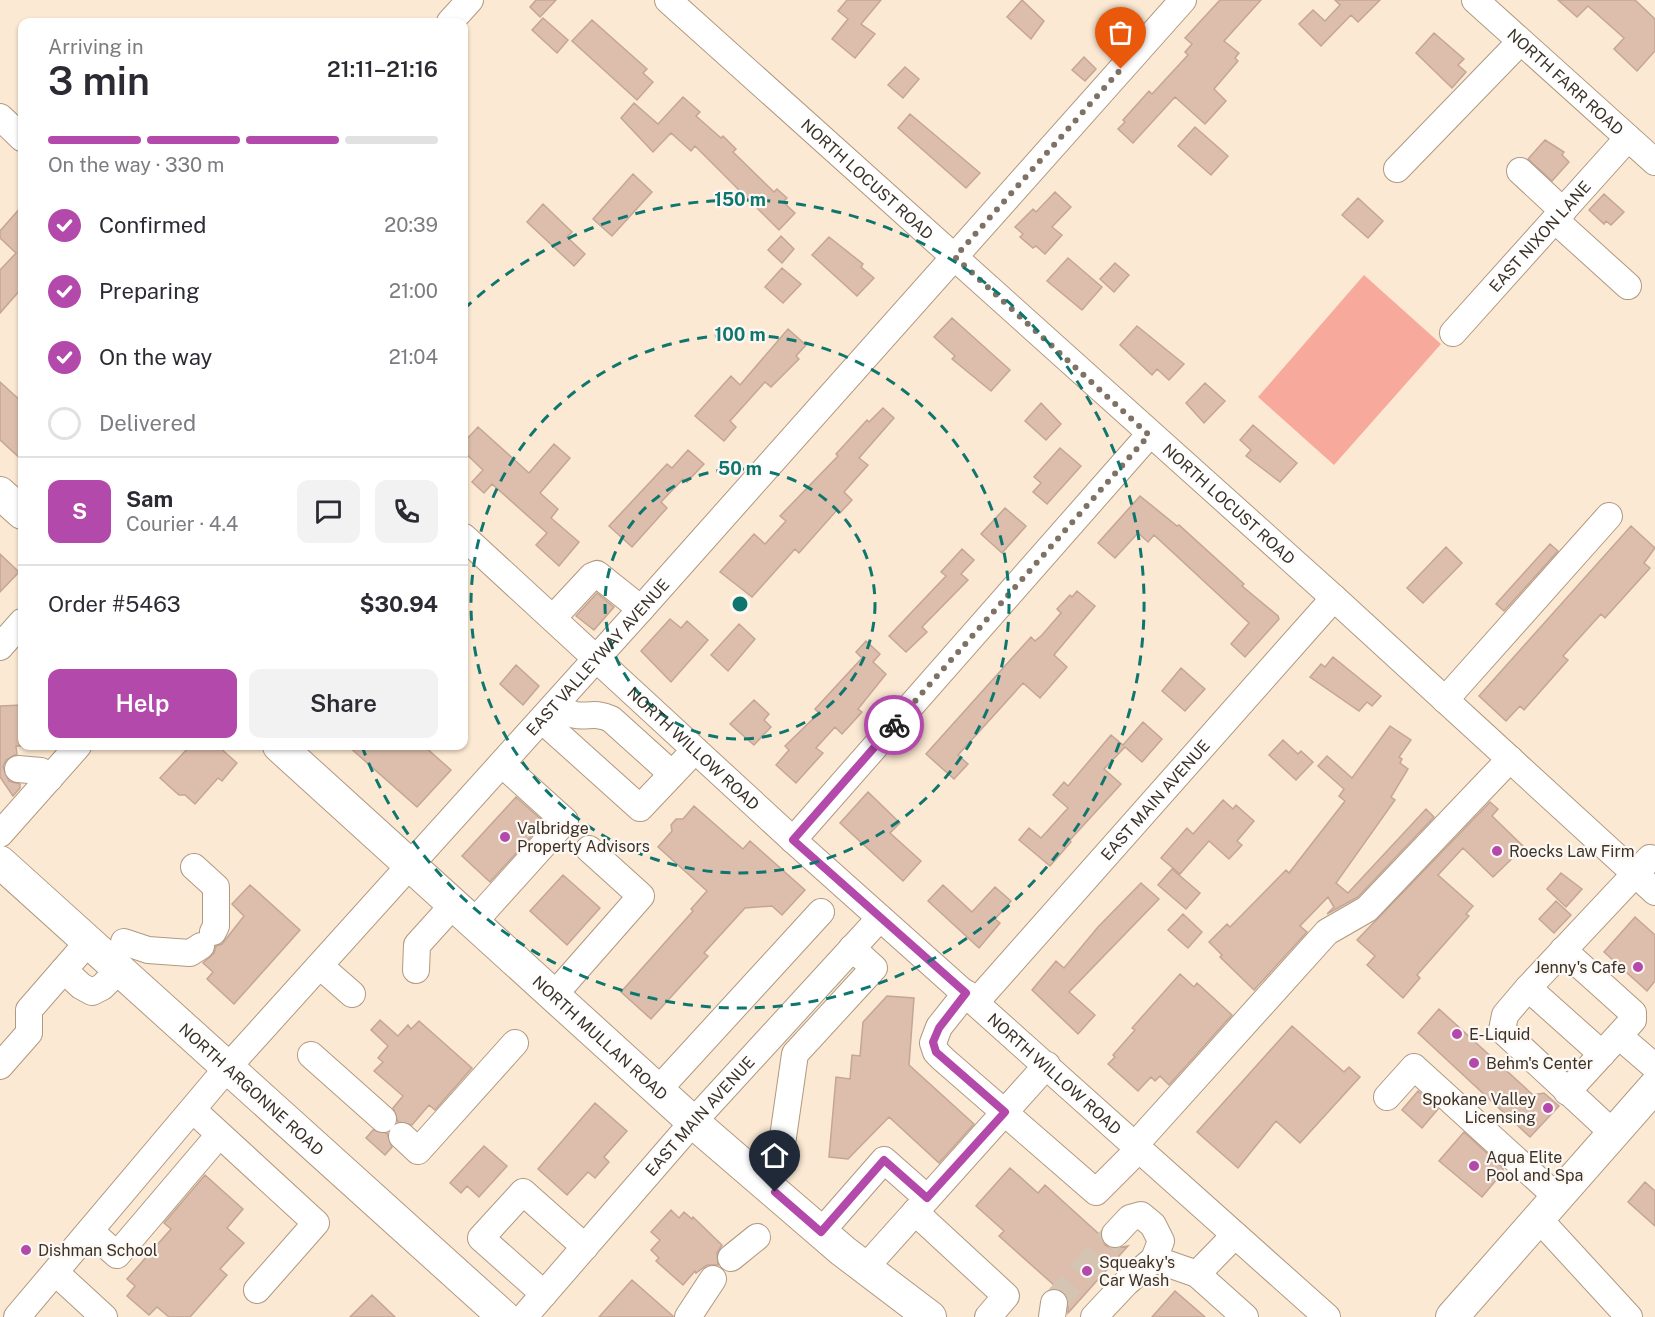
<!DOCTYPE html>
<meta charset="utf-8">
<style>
:root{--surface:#fff;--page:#f2f2f3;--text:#2b2b33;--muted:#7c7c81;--line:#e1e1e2;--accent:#b349aa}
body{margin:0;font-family:"Public Sans",sans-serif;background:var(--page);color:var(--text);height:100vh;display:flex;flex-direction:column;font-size:22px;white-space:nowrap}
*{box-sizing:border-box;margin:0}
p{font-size:20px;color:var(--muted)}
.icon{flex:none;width:33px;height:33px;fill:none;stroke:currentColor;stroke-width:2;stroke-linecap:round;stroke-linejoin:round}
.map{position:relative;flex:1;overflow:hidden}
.details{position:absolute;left:18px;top:18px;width:450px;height:732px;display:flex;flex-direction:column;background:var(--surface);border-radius:12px;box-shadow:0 2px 4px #0004}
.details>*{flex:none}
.pin{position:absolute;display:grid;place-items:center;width:51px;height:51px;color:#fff;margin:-62px -26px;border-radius:50% 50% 50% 0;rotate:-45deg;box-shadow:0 0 6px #0007}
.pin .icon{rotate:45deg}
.courier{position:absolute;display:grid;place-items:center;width:60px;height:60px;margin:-30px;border:4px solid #b349aa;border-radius:50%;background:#fff;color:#222;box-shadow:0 2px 8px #0007}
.head em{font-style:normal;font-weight:600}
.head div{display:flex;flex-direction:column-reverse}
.head{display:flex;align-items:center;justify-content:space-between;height:102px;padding:0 30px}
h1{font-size:39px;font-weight:600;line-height:45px}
.bar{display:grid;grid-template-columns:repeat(4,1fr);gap:9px 6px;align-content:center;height:72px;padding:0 30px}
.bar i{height:8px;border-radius:4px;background:var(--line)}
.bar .selected{background:var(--accent)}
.bar p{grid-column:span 4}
.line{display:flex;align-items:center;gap:15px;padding:0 30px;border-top:2px solid var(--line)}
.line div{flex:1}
.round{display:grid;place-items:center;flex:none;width:63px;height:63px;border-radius:12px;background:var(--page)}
ol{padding:0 30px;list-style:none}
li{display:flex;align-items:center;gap:18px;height:66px}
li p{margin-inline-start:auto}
li .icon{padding:6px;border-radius:50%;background:var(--accent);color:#fff;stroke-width:4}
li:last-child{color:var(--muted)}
li i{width:33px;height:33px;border:3px solid var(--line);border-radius:50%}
.cta{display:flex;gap:12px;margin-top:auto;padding:12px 30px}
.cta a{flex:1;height:69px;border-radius:12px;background:var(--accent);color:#fff;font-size:24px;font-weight:600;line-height:69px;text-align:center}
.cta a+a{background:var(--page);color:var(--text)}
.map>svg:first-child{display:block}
.green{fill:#f7a99c}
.building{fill:#ddbdab;stroke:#c5a695;stroke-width:1.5}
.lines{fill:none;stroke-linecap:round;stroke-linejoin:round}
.minor-tunnel{stroke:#d5c4b1;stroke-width:26;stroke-dasharray:26 13;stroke-linecap:butt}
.minor-casing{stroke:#b09980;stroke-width:28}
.major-casing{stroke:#b09980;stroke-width:34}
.minor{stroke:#fff;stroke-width:26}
.major{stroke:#fff;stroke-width:32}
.done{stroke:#7f7264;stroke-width:6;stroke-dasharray:0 10.8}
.route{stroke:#b349aa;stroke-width:8}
.ring{fill:none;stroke:#0f766e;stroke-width:3;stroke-dasharray:10 8}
.poi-dot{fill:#b349aa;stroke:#fdf8f3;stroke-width:2}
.labels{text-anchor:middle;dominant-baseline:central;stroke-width:4.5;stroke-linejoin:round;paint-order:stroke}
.street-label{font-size:16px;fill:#3b3228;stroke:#fdf8f3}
.poi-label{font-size:16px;fill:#3b3228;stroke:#fdf8f3;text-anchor:start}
.centre{fill:#0f766e;stroke:#fdf8f3;stroke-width:3}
.ring-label{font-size:18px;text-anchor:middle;font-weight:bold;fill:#0f766e;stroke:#fdf8f3;stroke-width:4.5;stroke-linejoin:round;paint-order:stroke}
</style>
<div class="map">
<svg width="1655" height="1317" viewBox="0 0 1655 1317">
<rect width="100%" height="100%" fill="#fce9d3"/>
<path class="green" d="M1364 275 1441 344 1334 465 1258 397Z"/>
<path class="building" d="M536 0H556L540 17 530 7Z
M847 0H881L861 24 875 34 855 58 832 39 848 19 838 11Z
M1022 0 1044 21 1031 39 1007 17Z
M1220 0H1261L1224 41 1239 53 1235 58 1238 61 1214 89 1226 101 1205 124 1175 97 1133 143 1118 129 1125 122 1123 120 1149 91 1152 94 1188 55 1185 52 1192 44 1185 38Z
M1335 0H1380L1358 22 1351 15 1321 46 1299 24 1313 10 1325 21 1340 5Z
M1558 0H1635L1655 19V51L1637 71 1614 49 1624 38 1588 6 1577 17Z
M543 18 568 40 557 53 532 30Z
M592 20 647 69 643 73 653 82 637 100 572 41Z
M1434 33 1464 59 1458 65 1466 72 1452 88 1416 53Z
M1084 57 1096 69 1085 81 1072 70Z
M905 67 919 79 903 98 888 85Z
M683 97 700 112 696 116 721 138 723 136 736 149 733 152 774 192 777 189 787 198 783 202 795 213 779 230 695 146 691 151 671 133 653 152 621 118 634 103 658 124Z
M910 114 980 173 966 188 898 128Z
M1195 127 1228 156 1211 175 1178 146Z
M1545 140 1564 152 1562 155 1569 162 1552 181 1528 159Z
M633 174 652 192 612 236 593 219Z
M1055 192 1071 207 1052 227 1062 235 1045 254 1036 246 1033 248 1020 237 1023 234 1015 227 1033 209 1036 212Z
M1604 194 1624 212 1611 225 1606 221 1604 224 1589 210Z
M1358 198 1383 221 1368 238 1342 215Z
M543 204 572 232 567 237 585 254 574 266 527 222Z
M22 206V288L0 313V270L16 253 0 238V231Z
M781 236 794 249 782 263 768 250Z
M829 237 863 264 861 267 874 278 857 296 812 255Z
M1068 258 1102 287 1082 310 1047 281Z
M1115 263 1129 275 1114 292 1100 279Z
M782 268 801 284 783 303 765 287Z
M952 318 1010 370 991 391 952 359 955 356 934 337Z
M1137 326 1184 364 1169 380 1157 369 1152 375 1120 345Z
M788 329 806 345 796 356 799 359 771 387 765 382 730 421 736 427 724 441 695 416 731 376 740 385Z
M0 382 22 402V460L0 440Z
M1205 383 1225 401 1204 423 1186 403Z
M1041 403 1061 424 1046 440 1025 421Z
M883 408 894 418 859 458 868 465 844 492 852 500 840 513 837 510 799 553 795 549 752 597 720 572 754 534 765 544 786 521 780 516 838 456 836 454 867 420 869 422Z
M1253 425 1297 463 1280 482 1246 456 1251 450 1240 440Z
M478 427 529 473 554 444 570 458 540 493 558 509 551 518 579 542 559 566 536 545 547 533 492 484 484 493 472 482 483 470 464 452V442Z
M1060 448 1081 466 1047 504 1033 492 1041 483 1034 477Z
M688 450 704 464 687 482 683 479 661 502 667 508 632 547 609 526 667 464 672 468Z
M1140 496 1177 526 1179 525 1244 584 1242 586 1278 616 1279 619 1245 657 1231 644 1249 623 1154 535 1148 542 1138 533 1115 558 1098 543Z
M1005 508 1026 526 1002 553 981 534Z
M1631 526 1655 548 1644 563 1650 568 1605 618 1601 614 1563 656 1568 660 1524 710 1520 706 1506 721 1479 696Z
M1550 544 1558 551 1504 611 1496 604Z
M1446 547 1462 563 1423 603 1407 588Z
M962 549 974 560 961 574 968 580 922 627 927 632 906 652 889 636 946 576 941 572Z
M0 554 19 572 0 592Z
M1077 591 1095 606 1054 655 1067 667 1040 698 1023 683 958 755 968 764 954 779 926 754 1031 637 1035 641 1042 635 1061 613 1057 609 1070 595 1072 597Z
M597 593 614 607 594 630 576 616Z
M670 619 681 628 687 621 708 640 671 682 641 651Z
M739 624 755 639 728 671 711 655Z
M866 641 880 654 873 662 886 674 858 709 862 712 842 734 835 727 816 748 823 753 796 783 776 765 789 750 785 746 819 713 815 709 862 658 856 652Z
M1333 657 1381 696 1372 706 1367 702 1359 711 1310 677 1321 664 1325 667Z
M516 665 539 686 523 705 500 684Z
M1181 668 1205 689 1185 711 1162 691Z
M754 700 769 714 764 720 771 727 754 745 730 724Z
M22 705V746H16L17 754 6 760 3 767 9 781 20 784V788L13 796 0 777V706Z
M1143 722 1162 739 1142 762 1125 747 1104 769 1121 784 1070 840 1071 842 1050 866 1019 840 1029 828 1041 838 1068 808 1053 795 1064 782 1068 786 1111 735 1123 745Z
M1390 726 1411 740 1399 757 1402 759 1400 763 1408 769 1391 797 1395 800 1336 883 1348 893 1426 809 1434 817 1358 897 1327 914 1334 907 1328 897 1300 926 1307 932 1254 990 1220 957 1222 955 1209 942 1227 924 1230 927 1286 870 1289 873 1345 801 1339 796 1344 789 1318 766 1327 756 1352 778Z
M1283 740 1298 754 1301 751 1313 762 1296 780 1269 755Z
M190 746H218L237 763 222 781 218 778 195 804 185 795H179L160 778Z
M348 746H424L451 770 417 807Z
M868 792 900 823 890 833 921 861 903 881 840 823Z
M516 797 544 822 490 882 462 856Z
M1223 800 1233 809 1236 805 1254 821 1237 841 1242 845 1229 859 1209 841 1180 874 1161 858 1187 828 1193 834Z
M1490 802 1498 809 1492 816 1524 847 1493 877 1463 848 1438 875 1473 906 1466 914 1469 916 1417 975 1420 978 1403 998 1367 965 1375 956 1357 940Z
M694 806 743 849 750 841 805 890 782 915 772 906 745 908 704 953 708 956 651 1019 621 992 693 911 691 909 707 891 658 847 672 831 671 825 676 819H683Z
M1172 869 1200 893 1186 909 1158 885Z
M1561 873 1582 889 1566 907 1547 889Z
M563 875 600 908 567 945 530 911Z
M1141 883 1159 899 1069 992 1095 1015 1078 1034 1032 990 1056 961 1064 968 1098 927Z
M250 885 300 930 234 1004 207 979 213 972 203 963 214 953 216 946 222 944 244 916 232 904Z
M943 885 972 912 995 887 1011 901 995 919 1000 923 979 948 928 901Z
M1556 901 1571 915 1554 933 1539 919Z
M1183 914 1202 932 1188 948 1168 930Z
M1635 917 1655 935V981L1647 991 1604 952Z
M1180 974 1194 987 1197 983 1232 1015 1169 1085 1160 1076 1155 1081 1151 1077 1138 1091 1108 1064 1115 1057 1113 1055 1135 1030 1132 1028Z
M887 996 914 998 909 1065 974 1124 939 1163 889 1117 848 1159 829 1157 836 1077 850 1079 852 1055 860 1056 863 1022Z
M1439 1009 1533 1095 1544 1093 1559 1106 1530 1137 1418 1033Z
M380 1020 398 1036 408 1025 411 1029 419 1021 472 1068 435 1110 429 1105 412 1125 398 1122 393 1108 403 1096 374 1071 383 1062 378 1058 388 1046 371 1030Z
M1292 1026 1344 1072 1349 1067 1360 1077 1300 1143 1276 1121 1238 1168 1197 1132Z
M1418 1091 1438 1109 1422 1128 1402 1110Z
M595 1103 627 1131 604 1157 609 1162 595 1178 588 1172 567 1195 538 1169Z
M373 1130 387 1133 392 1147 385 1155 366 1138Z
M1464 1132 1503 1168V1172L1482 1197 1439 1161Z
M484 1146 507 1166 479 1197 467 1186 461 1193 450 1183Z
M1010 1168 1038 1193 1045 1185 1100 1235 1105 1245 1112 1249 1128 1246 1068 1313V1298L1064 1292 1052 1289 1055 1286 999 1236 1004 1231 976 1206Z
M205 1175 243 1209 227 1228 244 1243 220 1269 227 1275 190 1317H169L157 1307 149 1315 127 1296 135 1286 127 1279 171 1229 164 1223Z
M1645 1182 1655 1191V1226L1628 1202Z
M671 1210 679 1218 684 1212 692 1219 693 1217 722 1245 717 1253 718 1265H707L696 1273 695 1271 683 1285 656 1261 659 1258 651 1250 660 1240 651 1232Z
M632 1280 673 1316V1317H599Z
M1175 1291 1205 1317H1152Z
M372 1295 395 1317H350Z"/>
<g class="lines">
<path class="minor-tunnel" d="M1054 1303 1115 1234"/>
<defs>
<g id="minor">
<path id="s1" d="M668 0 1334 598 1655 892"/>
<path id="s2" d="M1475 0 1655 162"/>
<path d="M450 22 470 0"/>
<path d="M0 117 22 138"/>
<path d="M1397 169 1520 42"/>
<path d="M1520 171 1563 211"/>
<path d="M1555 220 1628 286"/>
<path id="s3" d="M1453 333 1628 138"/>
<path id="s4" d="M464 537 793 840 1327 1317"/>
<path d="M553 618 592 576 597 574 641 609"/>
<path d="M0 647 22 622"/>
<path d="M1445 700 1609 516"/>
<path d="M556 704C582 726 587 708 611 719L672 774"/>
<path d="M542 720 640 808 695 750"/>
<path d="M18 769 41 771 50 778"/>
<path d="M0 834 78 746"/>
<path d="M793 840 1149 435"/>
<path d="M194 867 216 887V926L213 932"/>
<path d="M474 922 565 821 502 764"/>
<path d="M124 942 148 950 190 953 201 946"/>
<path d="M1563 950 1633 1013V1020L1567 1092"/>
<path d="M320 966 352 994"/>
<path d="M64 970 81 986 92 992 102 987 120 969"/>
<path d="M416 970 417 945 454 904"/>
<path d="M1528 988 1602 1054"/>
<path d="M966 993 939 1027 933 1043 936 1052 943 1059 1096 1192 1139 1149"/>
<path d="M554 995 641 896 589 849"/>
<path id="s5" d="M976 1002 1334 598"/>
<path d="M1619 1036 1655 1067"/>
<path d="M311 1055 383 1119"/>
<path d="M0 1066 29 1033V1010L89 941"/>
<path d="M658 1090 821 912"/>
<path d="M1387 1097 1414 1067 1557 1197"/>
<path d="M193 1110 316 1223 257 1290"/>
<path d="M1613 1133 1502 1030 1505 1015 1528 988 1650 858 1655 859"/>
<path d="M402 1136 418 1151 515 1043"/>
<path d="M1135 1145 1327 932 1367 909 1510 759"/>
<path d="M762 1181 778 1162 781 1151 795 1054 874 968 852 948"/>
<path d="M915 1212 1006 1296 988 1317"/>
<path d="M1538 1218 1629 1317"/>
<path d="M90 1231 117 1255 219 1135"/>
<path d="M821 1232 884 1160 927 1198"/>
<path d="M1235 1235 1197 1274 1245 1317"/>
<path d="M731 1258 757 1237"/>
<path d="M1154 1259 1197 1274"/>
<path d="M865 1268 1047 1065"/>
<path d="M56 1273 104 1317"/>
<path d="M544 1294 481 1238 523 1192 585 1247"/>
<path id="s6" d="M17 1317 228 1067 641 609 1183 0"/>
<path id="s7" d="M524 1317 693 1122 880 918"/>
<path d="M688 1317 713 1279"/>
<path d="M1052 1317 1054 1303"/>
<path d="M1094 1317 1126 1283 1154 1259 1161 1241 1153 1225 1141 1215 1130 1218 1115 1234"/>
</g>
<g id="major">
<path d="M0 493 22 513"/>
<path id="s8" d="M279 746 693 1122 843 1251 930 1317"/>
<path id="s9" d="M0 862 504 1317"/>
<path d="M1452 1317 1655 1086"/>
</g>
</defs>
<use href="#minor" class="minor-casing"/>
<use href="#major" class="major-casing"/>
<use href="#minor" class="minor"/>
<use href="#major" class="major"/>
</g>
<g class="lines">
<path class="done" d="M894 725 1149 435 955 257 1121 69"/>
<path class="route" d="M775 1192 821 1232 884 1160 927 1198 1005 1112 936 1052 933 1042 939 1028 966 993 793 840 894 725"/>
</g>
<g class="ring">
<circle cx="740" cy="604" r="135"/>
<circle cx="740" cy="604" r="269"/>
<path d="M464 309A404 404 0 1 1 363 749"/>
</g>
<g class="poi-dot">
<circle cx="505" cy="837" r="6"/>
<circle cx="1497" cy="851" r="6"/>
<circle cx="1638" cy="967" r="6"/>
<circle cx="1457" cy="1034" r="6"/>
<circle cx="1474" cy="1063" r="6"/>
<circle cx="1548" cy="1108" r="6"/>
<circle cx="1474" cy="1166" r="6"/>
<circle cx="26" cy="1250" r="6"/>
<circle cx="1087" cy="1271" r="6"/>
</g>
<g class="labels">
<g class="street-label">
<text stroke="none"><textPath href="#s2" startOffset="122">NORTH FARR ROAD</textPath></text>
<text stroke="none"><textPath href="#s1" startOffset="268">NORTH LOCUST ROAD</textPath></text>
<text stroke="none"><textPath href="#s3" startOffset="130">EAST NIXON LANE</textPath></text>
<text stroke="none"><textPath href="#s1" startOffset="754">NORTH LOCUST ROAD</textPath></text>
<text stroke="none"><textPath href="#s6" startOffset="879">EAST VALLEYWAY AVENUE</textPath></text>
<text stroke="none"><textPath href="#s4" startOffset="312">NORTH WILLOW ROAD</textPath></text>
<text stroke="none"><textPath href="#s5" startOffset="270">EAST MAIN AVENUE</textPath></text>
<text stroke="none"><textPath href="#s8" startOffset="434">NORTH MULLAN ROAD</textPath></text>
<text stroke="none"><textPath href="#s4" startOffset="798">NORTH WILLOW ROAD</textPath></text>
<text stroke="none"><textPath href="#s9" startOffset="339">NORTH ARGONNE ROAD</textPath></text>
<text stroke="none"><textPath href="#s7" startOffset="267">EAST MAIN AVENUE</textPath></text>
</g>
<g class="poi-label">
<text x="517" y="828">Valbridge<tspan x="517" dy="18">Property Advisors</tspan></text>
<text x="1509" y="851">Roecks Law Firm</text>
<text x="1626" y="967" text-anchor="end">Jenny's Cafe</text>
<text x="1469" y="1034">E-Liquid</text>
<text x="1486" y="1063">Behm's Center</text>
<text x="1536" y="1099" text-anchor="end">Spokane Valley<tspan x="1536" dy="18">Licensing</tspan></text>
<text x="1486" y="1157">Aqua Elite<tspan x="1486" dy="18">Pool and Spa</tspan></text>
<text x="38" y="1250">Dishman School</text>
<text x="1099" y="1262">Squeaky's<tspan x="1099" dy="18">Car Wash</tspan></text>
</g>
</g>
<circle cx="740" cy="604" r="9" class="centre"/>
<g class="ring-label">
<text x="740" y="206">150 m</text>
<text x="740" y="341">100 m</text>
<text x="740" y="475">50 m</text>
</g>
</svg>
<div class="pin" style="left:1121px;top:69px;background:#ea580c"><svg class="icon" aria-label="bag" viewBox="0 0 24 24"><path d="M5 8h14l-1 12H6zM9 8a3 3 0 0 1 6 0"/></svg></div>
<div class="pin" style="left:775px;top:1192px;background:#1f2937"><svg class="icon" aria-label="home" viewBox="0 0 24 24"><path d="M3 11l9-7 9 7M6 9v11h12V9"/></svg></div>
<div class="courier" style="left:894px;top:725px"><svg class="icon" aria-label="bike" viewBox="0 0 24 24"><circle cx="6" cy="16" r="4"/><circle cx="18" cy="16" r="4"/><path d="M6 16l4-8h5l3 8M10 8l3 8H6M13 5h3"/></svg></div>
<section class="details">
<div class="head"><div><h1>3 min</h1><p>Arriving in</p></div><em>21:11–21:16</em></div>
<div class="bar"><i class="selected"></i><i class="selected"></i><i class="selected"></i><i></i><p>On the way · 330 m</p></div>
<ol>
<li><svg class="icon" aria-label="check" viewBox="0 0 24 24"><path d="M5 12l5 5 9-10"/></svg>Confirmed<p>20:39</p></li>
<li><svg class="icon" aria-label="check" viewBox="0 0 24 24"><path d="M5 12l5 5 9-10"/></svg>Preparing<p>21:00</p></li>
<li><svg class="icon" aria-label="check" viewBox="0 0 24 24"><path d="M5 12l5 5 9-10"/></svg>On the way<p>21:04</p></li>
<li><i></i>Delivered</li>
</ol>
<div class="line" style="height:108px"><b class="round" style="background:var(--accent);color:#fff">S</b><div><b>Sam</b><p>Courier · 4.4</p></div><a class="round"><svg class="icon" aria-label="chat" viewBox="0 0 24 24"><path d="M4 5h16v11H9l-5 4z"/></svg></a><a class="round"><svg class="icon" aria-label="phone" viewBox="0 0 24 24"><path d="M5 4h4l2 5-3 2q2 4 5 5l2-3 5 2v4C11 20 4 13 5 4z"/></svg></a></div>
<div class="line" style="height:78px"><div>Order #5463</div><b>$30.94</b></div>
<div class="cta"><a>Help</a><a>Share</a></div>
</section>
</div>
